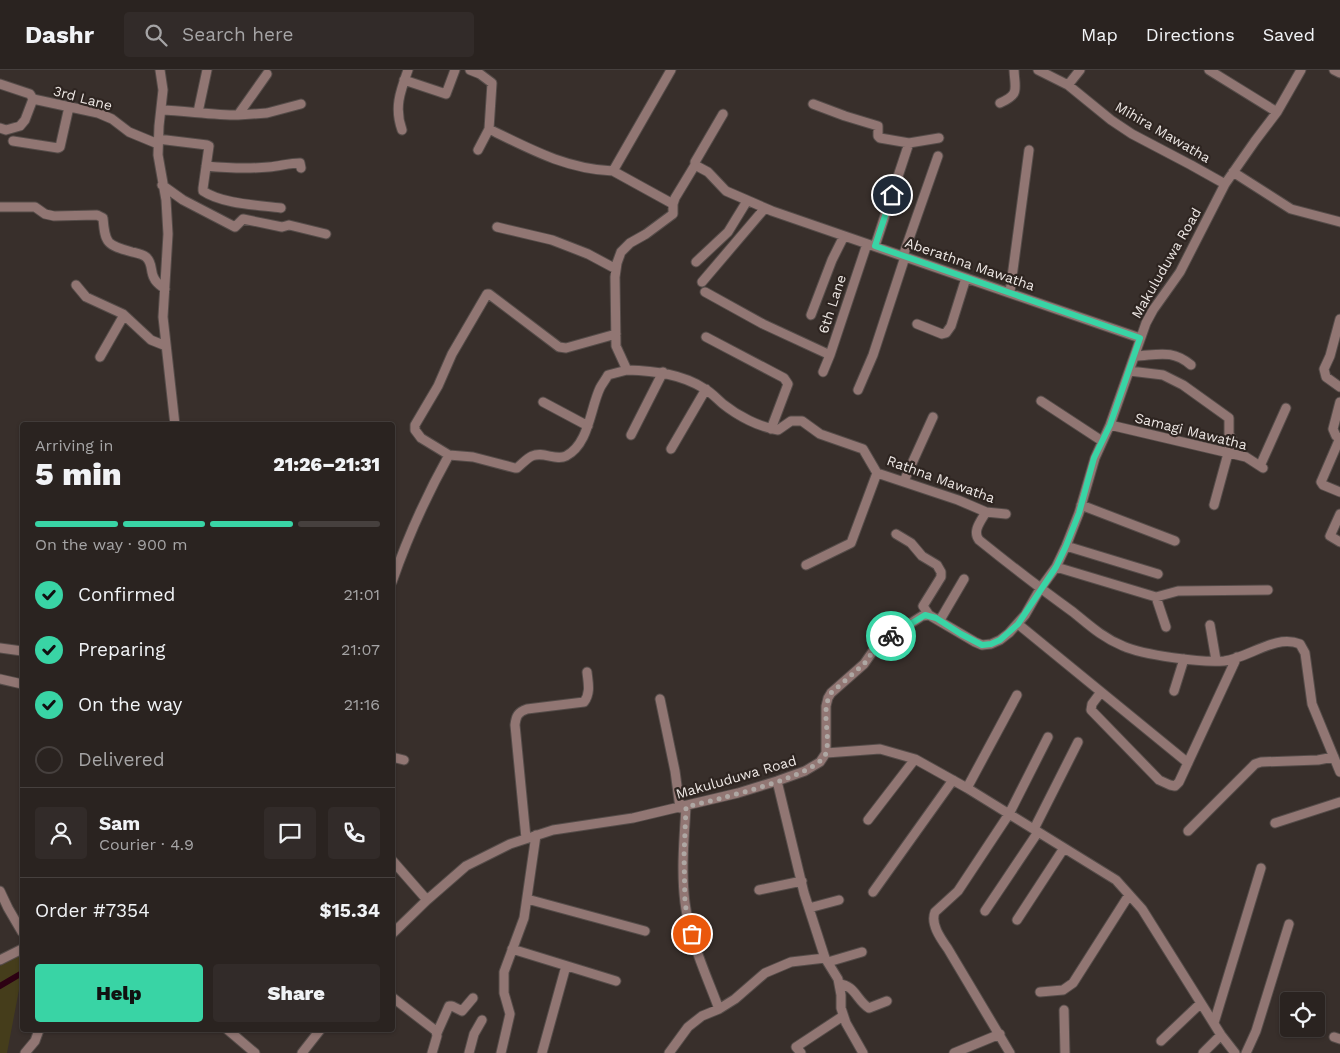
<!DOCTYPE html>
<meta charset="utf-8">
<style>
:root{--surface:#2a2320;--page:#322b29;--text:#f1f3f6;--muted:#a5a4a5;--line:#46403e;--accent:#39d4a5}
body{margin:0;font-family:"Work Sans",sans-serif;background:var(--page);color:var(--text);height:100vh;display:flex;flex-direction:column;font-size:19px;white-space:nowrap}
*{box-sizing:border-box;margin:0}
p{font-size:16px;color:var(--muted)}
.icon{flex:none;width:28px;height:28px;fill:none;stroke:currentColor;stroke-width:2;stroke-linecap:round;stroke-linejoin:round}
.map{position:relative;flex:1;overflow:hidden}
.details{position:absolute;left:20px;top:352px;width:375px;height:610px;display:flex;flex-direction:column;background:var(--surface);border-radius:5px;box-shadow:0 1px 4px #0004,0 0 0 1px var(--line)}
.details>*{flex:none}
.tools{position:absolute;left:1280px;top:922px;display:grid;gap:10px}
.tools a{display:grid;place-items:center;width:45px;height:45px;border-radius:5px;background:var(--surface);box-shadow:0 1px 4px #0004,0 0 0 1px var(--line);font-size:25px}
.pin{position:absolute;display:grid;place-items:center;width:42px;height:42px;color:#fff;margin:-21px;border:2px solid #fff;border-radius:50%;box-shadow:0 1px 5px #0007}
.courier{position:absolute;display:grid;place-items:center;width:50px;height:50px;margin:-25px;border:4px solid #39d4a5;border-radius:50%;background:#fff;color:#222;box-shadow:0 1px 6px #0007}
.headline em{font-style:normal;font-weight:800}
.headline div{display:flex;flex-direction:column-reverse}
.headline{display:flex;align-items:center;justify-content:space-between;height:85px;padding:0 15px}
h1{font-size:32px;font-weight:800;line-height:38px}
.bar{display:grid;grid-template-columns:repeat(4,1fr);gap:8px 5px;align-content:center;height:60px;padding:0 15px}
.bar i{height:6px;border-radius:4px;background:var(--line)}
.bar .on{background:var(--accent)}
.bar p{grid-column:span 4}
.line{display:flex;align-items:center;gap:12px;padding:0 15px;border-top:1px solid var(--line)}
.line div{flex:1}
.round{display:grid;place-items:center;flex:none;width:52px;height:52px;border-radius:5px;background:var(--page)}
ol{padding:0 15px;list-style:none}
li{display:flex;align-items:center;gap:15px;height:55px}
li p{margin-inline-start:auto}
li .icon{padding:5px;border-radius:50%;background:var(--accent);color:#111;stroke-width:4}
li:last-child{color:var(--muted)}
li i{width:28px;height:28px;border:2px solid var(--line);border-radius:50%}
.cta{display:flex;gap:10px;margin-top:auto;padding:10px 15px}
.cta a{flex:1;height:58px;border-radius:5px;background:var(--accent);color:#111;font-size:20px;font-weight:800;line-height:58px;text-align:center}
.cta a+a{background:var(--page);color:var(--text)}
header{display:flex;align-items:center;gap:30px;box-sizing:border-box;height:70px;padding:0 25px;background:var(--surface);border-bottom:1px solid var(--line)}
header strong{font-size:24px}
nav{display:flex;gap:28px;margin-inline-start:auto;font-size:18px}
.search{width:350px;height:45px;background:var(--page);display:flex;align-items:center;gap:12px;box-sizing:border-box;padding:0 18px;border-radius:5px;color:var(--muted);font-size:19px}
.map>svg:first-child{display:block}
.green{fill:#453d1b}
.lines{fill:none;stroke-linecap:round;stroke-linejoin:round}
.canal{stroke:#2d0113;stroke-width:6}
.minor-casing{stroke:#554c49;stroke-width:11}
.minor{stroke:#917673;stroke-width:9}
.done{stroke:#aea7a3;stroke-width:5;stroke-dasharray:0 9}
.route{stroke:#39d4a5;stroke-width:6}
.labels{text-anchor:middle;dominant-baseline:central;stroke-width:4.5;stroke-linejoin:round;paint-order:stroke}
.street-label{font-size:14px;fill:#ede7e4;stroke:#2e2521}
</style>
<header>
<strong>Dashr</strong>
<div class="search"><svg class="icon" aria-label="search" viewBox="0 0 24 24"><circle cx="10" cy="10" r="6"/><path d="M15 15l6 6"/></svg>Search here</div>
<nav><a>Map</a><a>Directions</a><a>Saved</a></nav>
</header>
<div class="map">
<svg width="1340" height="983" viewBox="0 0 1340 983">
<rect width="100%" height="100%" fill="#382f2b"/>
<path class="green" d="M22 884V904L7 983H0V896Z"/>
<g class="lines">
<path class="canal" d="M0 916 22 903"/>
<defs>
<path id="minor" d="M160 0 163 20 159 56 158 85 166 130 168 164 163 247 175 355
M470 0 480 4 492 13 489 59 478 80
M1038 0 1068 15 1111 50 1132 64 1191 95 1225 114
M1209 0 1277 42
M1334 0 1340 3
M404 10 446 24 455 0
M0 14 30 24 33 29 98 43 112 49 129 62 158 74
M1068 15 1080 0
M1000 33C1020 24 1015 20 1014 0
M813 34 845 46 878 56V66L880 68 909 73 939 68
M161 40C187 41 213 45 238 45L267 4
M198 42 207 0
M238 45 267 43 301 34
M0 58 6 60 20 56 25 50 33 29
M489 59C530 79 566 99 613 101L671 0
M402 60C394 38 400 22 408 0
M158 69 207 75 209 76 203 118V121C222 134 258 135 281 138
M13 71 58 78 60 77 69 37
M695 95V92L723 44
M206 96C227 98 248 99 269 97 280 96 290 93 300 93L301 98
M613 101 673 134
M1233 102 1291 139 1340 152
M162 115 183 130 235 157 243 149 282 157 289 155 326 164
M0 137H35L45 144 54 146 97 145 103 148C105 174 107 175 132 182 136 183 142 184 146 187 153 193 150 201 154 208 156 213 161 216 165 219
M497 157 552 170 588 184 616 199
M875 176 909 73
M903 186 938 86
M696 192 728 162 747 131
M702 212 765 138
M76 215 86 227 123 244 151 270 166 276
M705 222 763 254 830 285
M1010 222 1029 80
M811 245 832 190 844 166
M1340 249 1330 286 1324 299 1326 307 1340 317
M917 254 942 264 946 263 951 256 966 208
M706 267 784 308 788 314 771 359
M1135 286C1158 285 1172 279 1191 295
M100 287 124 245
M1130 301 1163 305 1183 315 1229 348V364L1232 369 1214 435
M823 302 830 285 867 174
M858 320 873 285 905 187
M1041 331 1102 371
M543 332 588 356
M1340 332 1333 359 1336 366 1340 368
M1110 355 1246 387 1263 398
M631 365 663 302
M1340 368 1321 412 1323 415 1340 422
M671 379 706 319
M449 385 421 368 415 360V355L438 316 452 284 487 224H489L559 277 566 278 616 264
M1260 396 1286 338
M904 411 933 347
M1081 435 1175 471
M986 442C981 451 972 461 979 470 1010 495 1041 519 1073 542 1089 555 1103 568 1123 576 1143 585 1202 593 1224 591 1249 588 1275 564 1300 574L1305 583 1312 634 1340 702
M1006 444 986 442 958 430 877 403 863 379 820 364 802 351H791L778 360C759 357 738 346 723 334 717 329 712 323 705 319 682 304 655 301 627 300L616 276 615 207 617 193 621 182 630 173 646 164 673 144V134L675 128 695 95 708 102 726 121 772 141 1140 268
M1340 444 1330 466 1340 472
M896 464 911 473 922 486 937 495 941 502V507L923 536 929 545
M1066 476 1158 504
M806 495 851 473 877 403
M1056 497 1156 527 1178 521 1268 520
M392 512C408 466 425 428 449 385L473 387 515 398H517C522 394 527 388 532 386 543 381 556 391 566 386 589 374 590 339 600 318 602 314 606 309 608 305L627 300
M1156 527 1166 557
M940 550 964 509
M1018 554 1188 693
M1210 555 1216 590
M0 578 22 581
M0 609 22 614
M1174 621 1184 589
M1101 622 1092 634 1091 640 1159 710 1170 715 1175 716 1179 712 1237 587
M660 629 675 701 680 738
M826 683 880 679 915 689 967 718 1116 810 1142 839 1221 965 1235 983
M392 687 404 690
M777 711 804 823 825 888 838 909 841 925V938L846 953 863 983
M967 718 1017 625
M686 737C684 769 681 801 685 833 690 871 706 904 719 939
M868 750 915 689
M1275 753 1340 732
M1034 759 1078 672
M1188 761 1255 694 1261 692 1318 690 1334 687
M526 768 515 655C516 646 518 642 527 639L584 632C591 623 588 612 587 602
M392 790 427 830
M759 820 802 811
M0 821 8 838 22 862
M873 822 953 710
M527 829 645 861
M809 838 839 830
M985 841 1038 762
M1017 850 1064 778
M392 864 427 830 466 796 510 774 553 760 633 748 738 723 777 711 805 701 820 692 826 683V636L828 628 831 623 864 594 873 581 883 571 922 546 929 545 975 572 982 575 991 574 1000 570 1009 563 1025 545 1040 519 1056 497 1066 476 1079 443 1095 388 1110 355 1146 253 1153 240 1180 202 1225 114 1255 71 1277 42 1301 0
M512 879 616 911
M0 890 22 879
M828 892 862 882
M839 914C855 915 857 931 869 938L887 931
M1040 922 1063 920 1073 913 1129 825
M392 927 436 961 437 966 432 983
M1064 940 1065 983
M1214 953 1261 798
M228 960 255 983
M437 963 449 936H452L462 941 473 928
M1334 967 1340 969
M1161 971 1201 933
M25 983 35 971 39 960
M302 983 320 960
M469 983 474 964 482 950
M501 983 510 944 504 923V902L524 848 536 765
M542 983 566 896
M669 983 688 957 702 946 719 939 735 929 765 903 791 892 825 888
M801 983 796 977 843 946
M954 983 1000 964
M1010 983 948 879C941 869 930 854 935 842L958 821 1009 744 1048 667
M1203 983 1221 965
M1246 983 1256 961 1289 854"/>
</defs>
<use href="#minor" class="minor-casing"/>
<use href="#minor" class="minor"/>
</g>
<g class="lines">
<path class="done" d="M692 864 685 834 684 786 686 737C712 730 819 707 826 683 831 663 820 642 831 623L864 594 877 576 891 566"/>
<path class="route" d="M891 566 925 545 936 548 961 564 982 575 991 574 1000 570 1018 554 1056 497 1066 476 1079 443 1094 388 1110 355 1140 268 875 176 892 125"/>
</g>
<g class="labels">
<g class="street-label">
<text transform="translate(83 28) rotate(15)">3rd Lane</text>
<text transform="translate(1163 62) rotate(30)">Mihira Mawatha</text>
<text transform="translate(1166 193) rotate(-60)">Makuluduwa Road</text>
<text transform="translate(970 194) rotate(19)">Aberathna Mawatha</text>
<text transform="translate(832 234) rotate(-72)">6th Lane</text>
<text transform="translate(1191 361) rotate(14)">Samagi Mawatha</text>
<text transform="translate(941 409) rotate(20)">Rathna Mawatha</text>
<text transform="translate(736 707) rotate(-16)">Makuluduwa Road</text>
</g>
</g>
</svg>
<div class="tools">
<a><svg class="icon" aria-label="locate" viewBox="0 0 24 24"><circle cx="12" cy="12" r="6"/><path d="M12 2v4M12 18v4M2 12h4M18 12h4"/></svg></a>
</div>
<div class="pin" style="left:692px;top:864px;background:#ea580c"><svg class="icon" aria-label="bag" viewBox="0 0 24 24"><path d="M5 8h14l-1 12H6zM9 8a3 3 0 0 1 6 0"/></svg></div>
<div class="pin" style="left:892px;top:125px;background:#1f2937"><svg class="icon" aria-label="home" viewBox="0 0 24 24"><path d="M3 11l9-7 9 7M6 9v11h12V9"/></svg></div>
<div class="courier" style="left:891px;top:566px"><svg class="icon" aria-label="bike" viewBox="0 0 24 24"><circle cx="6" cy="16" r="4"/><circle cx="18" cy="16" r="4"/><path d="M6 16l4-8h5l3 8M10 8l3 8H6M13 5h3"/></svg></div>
<section class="details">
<div class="headline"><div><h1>5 min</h1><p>Arriving in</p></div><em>21:26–21:31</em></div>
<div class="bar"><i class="on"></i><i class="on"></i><i class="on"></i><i></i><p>On the way · 900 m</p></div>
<ol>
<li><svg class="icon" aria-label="check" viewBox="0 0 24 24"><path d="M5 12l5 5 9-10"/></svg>Confirmed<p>21:01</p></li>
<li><svg class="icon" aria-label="check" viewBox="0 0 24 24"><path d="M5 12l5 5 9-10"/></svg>Preparing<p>21:07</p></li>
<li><svg class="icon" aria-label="check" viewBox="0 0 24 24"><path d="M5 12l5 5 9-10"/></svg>On the way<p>21:16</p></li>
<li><i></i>Delivered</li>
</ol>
<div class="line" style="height:90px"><a class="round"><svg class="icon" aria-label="person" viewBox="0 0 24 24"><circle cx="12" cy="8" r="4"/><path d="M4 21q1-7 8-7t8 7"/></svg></a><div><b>Sam</b><p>Courier · 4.9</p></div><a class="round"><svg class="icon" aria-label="chat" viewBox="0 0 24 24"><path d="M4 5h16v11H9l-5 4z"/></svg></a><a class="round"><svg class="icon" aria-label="phone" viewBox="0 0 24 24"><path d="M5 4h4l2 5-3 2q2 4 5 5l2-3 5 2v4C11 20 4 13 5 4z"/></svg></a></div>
<div class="line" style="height:65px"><div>Order #7354</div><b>$15.34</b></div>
<div class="cta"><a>Help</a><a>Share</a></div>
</section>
</div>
